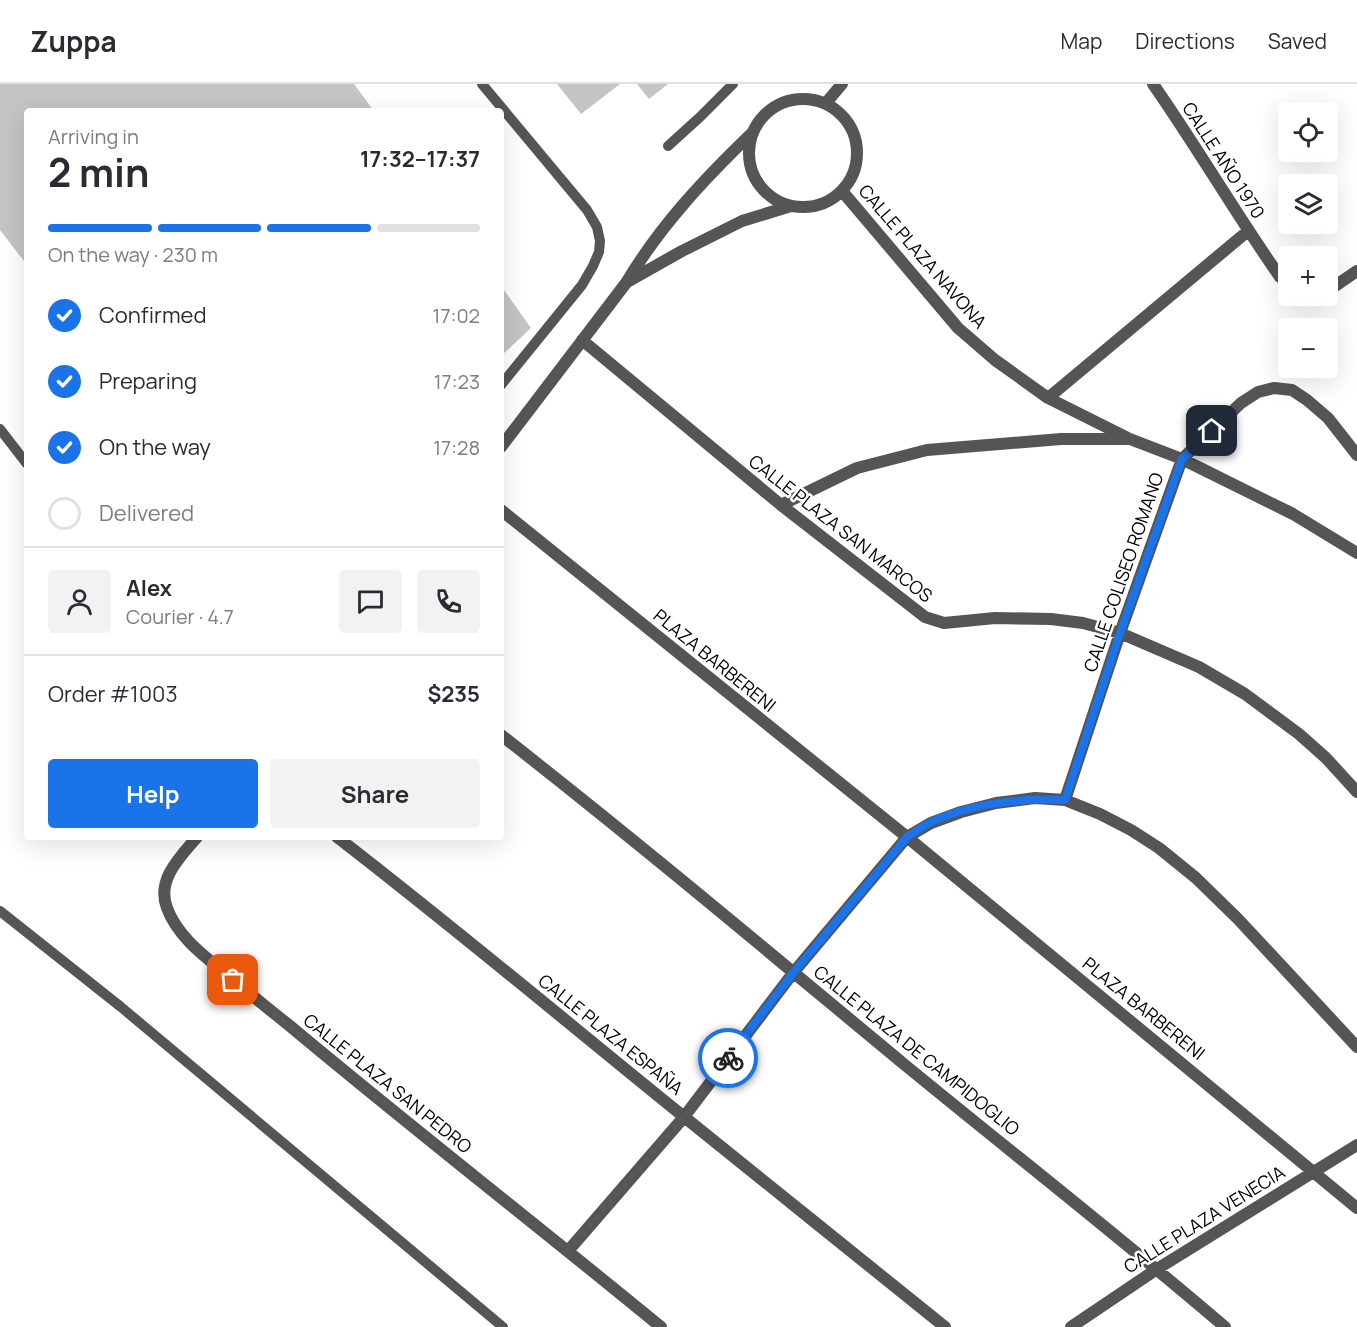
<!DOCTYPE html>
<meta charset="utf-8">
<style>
:root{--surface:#fff;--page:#f2f2f3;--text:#2b2b33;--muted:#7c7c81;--line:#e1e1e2;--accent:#1a73e8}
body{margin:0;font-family:Manrope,sans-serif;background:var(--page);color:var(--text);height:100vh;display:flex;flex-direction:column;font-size:22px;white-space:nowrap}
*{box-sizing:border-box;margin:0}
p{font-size:20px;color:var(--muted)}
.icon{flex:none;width:33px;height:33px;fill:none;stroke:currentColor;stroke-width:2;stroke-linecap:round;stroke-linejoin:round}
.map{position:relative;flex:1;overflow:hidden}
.panel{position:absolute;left:24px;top:24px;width:480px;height:732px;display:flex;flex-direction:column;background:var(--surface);border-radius:6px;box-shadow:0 6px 24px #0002}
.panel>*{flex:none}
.controls{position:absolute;left:1278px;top:18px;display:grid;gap:12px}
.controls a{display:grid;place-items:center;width:60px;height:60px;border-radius:6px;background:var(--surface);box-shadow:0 6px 24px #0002;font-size:30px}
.pin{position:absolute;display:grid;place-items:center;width:51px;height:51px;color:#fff;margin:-26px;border-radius:12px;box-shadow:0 3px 9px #0006}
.courier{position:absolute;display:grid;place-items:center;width:60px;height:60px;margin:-30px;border:4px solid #1a73e8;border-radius:50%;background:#fff;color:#222;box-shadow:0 2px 8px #0007}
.summary em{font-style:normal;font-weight:700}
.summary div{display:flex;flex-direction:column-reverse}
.summary{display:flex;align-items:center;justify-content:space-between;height:102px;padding:0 24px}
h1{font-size:39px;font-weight:700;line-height:45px}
.bar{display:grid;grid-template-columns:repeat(4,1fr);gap:9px 6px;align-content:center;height:72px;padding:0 24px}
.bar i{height:8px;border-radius:4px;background:var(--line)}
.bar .current{background:var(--accent)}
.bar p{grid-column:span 4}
.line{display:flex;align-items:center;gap:15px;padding:0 24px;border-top:2px solid var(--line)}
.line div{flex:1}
.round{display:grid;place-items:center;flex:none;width:63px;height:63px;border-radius:6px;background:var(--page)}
ol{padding:0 24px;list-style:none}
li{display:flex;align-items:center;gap:18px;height:66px}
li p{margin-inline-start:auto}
li .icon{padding:6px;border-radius:50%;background:var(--accent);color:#fff;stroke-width:4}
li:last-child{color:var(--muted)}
li i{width:33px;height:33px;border:3px solid var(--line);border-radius:50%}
.button{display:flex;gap:12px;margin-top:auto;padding:12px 24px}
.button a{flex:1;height:69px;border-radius:6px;background:var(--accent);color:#fff;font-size:24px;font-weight:700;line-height:69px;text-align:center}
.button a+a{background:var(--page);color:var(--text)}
header{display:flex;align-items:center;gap:36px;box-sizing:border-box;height:84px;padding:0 30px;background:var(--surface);border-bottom:2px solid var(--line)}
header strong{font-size:28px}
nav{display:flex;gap:33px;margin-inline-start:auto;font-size:21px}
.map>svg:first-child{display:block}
.building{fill:#c4c4c4}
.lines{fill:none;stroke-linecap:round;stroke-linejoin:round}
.lane{stroke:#555;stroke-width:10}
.street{stroke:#555;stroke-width:12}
.done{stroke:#595959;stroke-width:6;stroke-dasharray:0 10.8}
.route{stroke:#1a73e8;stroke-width:8}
.labels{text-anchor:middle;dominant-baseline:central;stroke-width:5;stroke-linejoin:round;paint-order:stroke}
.street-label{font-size:18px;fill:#000;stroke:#fff}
</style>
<header>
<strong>Zuppa</strong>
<nav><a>Map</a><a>Directions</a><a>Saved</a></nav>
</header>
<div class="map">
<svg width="1357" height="1243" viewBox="0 0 1357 1243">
<rect width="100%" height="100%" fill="#fff"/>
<path class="building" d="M0 0H354L374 27H27V181L0 146Z
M557 0H620L581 30Z
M637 0H668L649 15Z
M501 202 531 244 501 272Z"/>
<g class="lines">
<path class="lane" d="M482 0 587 126 597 143 600 157 599 168 593 182 582 201 501 301
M668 62 700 33 733 0
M0 345 27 380
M0 827 121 923 503 1243"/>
<path class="street" d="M1153 0C1197 63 1236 130 1280 193L1288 196
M749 69a54 54 0 1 1 108 0a54 54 0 1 1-108 0Z
M826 19 842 0
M842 107 958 244 995 276 1048 314 1128 354
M627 198 682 167 742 137 791 122
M1328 202H1335L1357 187
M582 256 781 421 925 533 944 539 995 534 1051 535 1083 539 1120 549 1199 583 1245 610 1299 650 1326 674 1357 708
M1048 314 1248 147
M501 363 626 199C660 142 705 94 752 49
M781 421 857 384 927 366 1061 355H1130L1182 375 1293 430 1357 469
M501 426 907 753 1357 1124
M501 651C638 758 771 870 905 981 1011 1068 1120 1153 1225 1243
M1065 716 1120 549 1182 375 1241 319 1258 308 1274 304 1292 306 1307 316 1328 334 1357 371
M197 753C180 773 156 796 167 824 178 854 207 874 230 893 250 910 270 926 290 942 412 1044 538 1142 661 1243
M337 753C455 844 568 939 683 1032 770 1103 858 1172 945 1243
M568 1167 684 1033 793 889 907 753 931 739 961 728 996 719 1035 714 1065 716 1100 730 1131 746 1159 764 1196 794 1238 835 1357 963
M1071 1243 1157 1185 1357 1061"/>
</g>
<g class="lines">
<path class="done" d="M233 896 338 982 568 1167 684 1033 728 974"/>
<path class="route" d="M728 974 793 889 907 753C915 748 923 742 931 738 973 719 1019 714 1065 716L1120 549 1182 375 1212 347"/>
</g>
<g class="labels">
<g class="street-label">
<text transform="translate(1224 76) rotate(57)">CALLE AÑO 1970</text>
<text transform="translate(923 172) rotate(49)">CALLE PLAZA NAVONA</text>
<text transform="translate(841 444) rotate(38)">CALLE PLAZA SAN MARCOS</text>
<text transform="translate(1123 488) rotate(-71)">CALLE COLISEO ROMANO</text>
<text transform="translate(715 576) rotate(39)">PLAZA BARBERENI</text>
<text transform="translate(1144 924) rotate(39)">PLAZA BARBERENI</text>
<text transform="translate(611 950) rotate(39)">CALLE PLAZA ESPAÑA</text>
<text transform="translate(917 966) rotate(39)">CALLE PLAZA DE CAMPIDOGLIO</text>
<text transform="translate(388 999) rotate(39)">CALLE PLAZA SAN PEDRO</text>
<text transform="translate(1204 1135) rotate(-32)">CALLE PLAZA VENECIA</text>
</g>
</g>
</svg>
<div class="controls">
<a><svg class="icon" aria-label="locate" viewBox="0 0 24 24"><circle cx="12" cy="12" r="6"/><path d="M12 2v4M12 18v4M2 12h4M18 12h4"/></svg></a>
<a><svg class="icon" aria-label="layers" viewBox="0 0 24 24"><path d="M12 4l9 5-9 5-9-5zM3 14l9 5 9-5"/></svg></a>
<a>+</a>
<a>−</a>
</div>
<div class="pin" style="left:233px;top:896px;background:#ea580c"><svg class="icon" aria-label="bag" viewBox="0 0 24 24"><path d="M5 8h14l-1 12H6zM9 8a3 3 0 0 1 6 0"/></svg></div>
<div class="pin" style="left:1212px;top:347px;background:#1f2937"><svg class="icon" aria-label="home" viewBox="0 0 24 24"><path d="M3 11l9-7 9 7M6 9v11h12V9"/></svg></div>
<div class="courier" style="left:728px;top:974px"><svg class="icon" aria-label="bike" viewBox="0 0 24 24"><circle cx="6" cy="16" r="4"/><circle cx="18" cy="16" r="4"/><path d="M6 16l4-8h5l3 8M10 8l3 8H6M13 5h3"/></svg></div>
<section class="panel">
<div class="summary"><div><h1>2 min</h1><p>Arriving in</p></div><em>17:32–17:37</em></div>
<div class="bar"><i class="current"></i><i class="current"></i><i class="current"></i><i></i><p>On the way · 230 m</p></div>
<ol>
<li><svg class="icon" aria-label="check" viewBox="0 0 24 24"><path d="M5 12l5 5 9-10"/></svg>Confirmed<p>17:02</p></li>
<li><svg class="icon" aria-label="check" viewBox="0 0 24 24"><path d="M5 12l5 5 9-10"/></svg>Preparing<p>17:23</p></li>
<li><svg class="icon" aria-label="check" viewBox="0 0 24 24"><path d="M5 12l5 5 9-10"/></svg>On the way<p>17:28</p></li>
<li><i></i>Delivered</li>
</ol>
<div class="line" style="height:108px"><a class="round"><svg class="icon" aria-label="person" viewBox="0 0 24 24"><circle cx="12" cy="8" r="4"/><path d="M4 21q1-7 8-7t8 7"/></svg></a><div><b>Alex</b><p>Courier · 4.7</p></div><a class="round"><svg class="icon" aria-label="chat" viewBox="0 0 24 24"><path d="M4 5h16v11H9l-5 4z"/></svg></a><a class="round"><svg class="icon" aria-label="phone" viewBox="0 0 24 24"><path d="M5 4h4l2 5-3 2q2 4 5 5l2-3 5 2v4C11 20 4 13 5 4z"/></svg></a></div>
<div class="line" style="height:78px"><div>Order #1003</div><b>$235</b></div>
<div class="button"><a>Help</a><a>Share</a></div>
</section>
</div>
